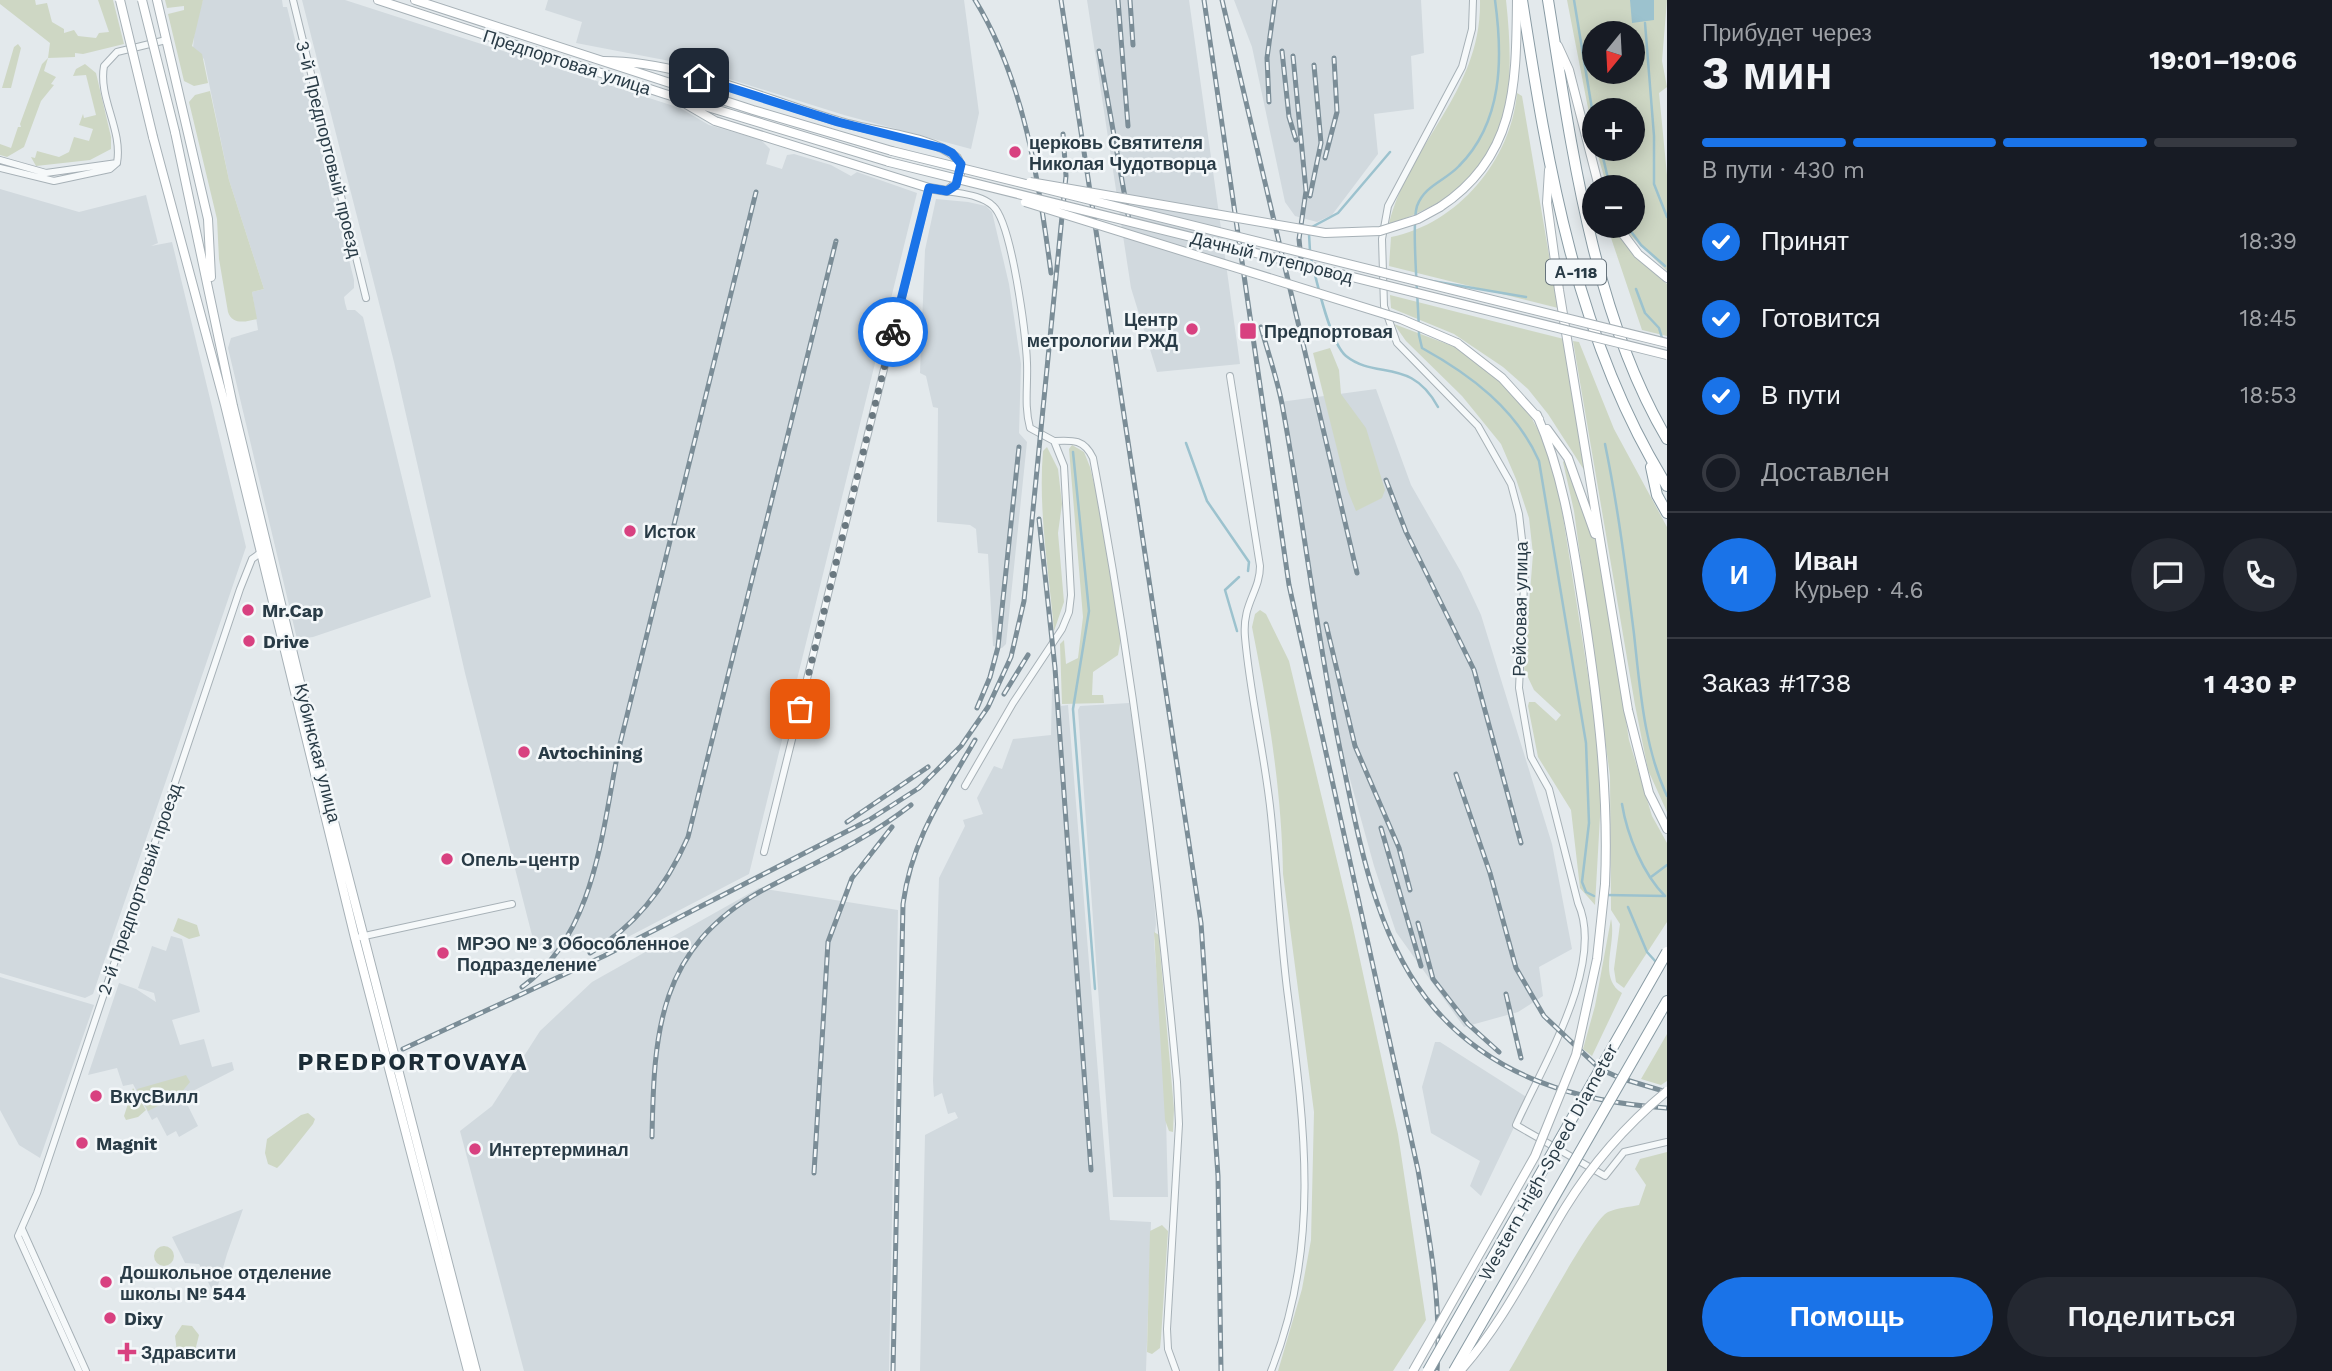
<!DOCTYPE html>
<html lang="ru">
<meta charset="utf-8">
<style>
:root{--surface:#171b24;--page:#242831;--text:#f1f3f6;--muted:#9ea1a6;--line:#363941;--accent:#1a73e8}
body{margin:0;font-family:"Work Sans",sans-serif;background:var(--page);color:var(--text);height:100vh;display:flex;flex-direction:column;font-size:26px;white-space:nowrap}
*{box-sizing:border-box;margin:0}
p{font-size:23px;color:var(--muted)}
.icon{flex:none;width:38px;height:38px;fill:none;stroke:currentColor;stroke-width:2;stroke-linecap:round;stroke-linejoin:round}
.map{position:relative;flex:1;overflow:hidden}
.side{display:flex;flex-direction:column;background:var(--surface);width:665px}
.side>*{flex:none}
.needle{width:46px;rotate:198deg}
.tools{position:absolute;left:1582px;top:21px;display:grid;gap:14px}
.tools a{display:grid;place-items:center;width:63px;height:63px;border-radius:50%;background:var(--surface);box-shadow:0 4px 18px #0003;font-size:35px}
.pin{position:absolute;display:grid;place-items:center;width:60px;height:60px;color:#fff;margin:-30px;border-radius:14px;box-shadow:0 4px 10px #0006}
.courier{position:absolute;display:grid;place-items:center;width:70px;height:70px;margin:-35px;border:5px solid #1a73e8;border-radius:50%;background:#fff;color:#222;box-shadow:0 2px 9px #0007}
.overview em{font-style:normal;font-weight:700}
.overview div{display:flex;flex-direction:column-reverse}
.overview{display:flex;align-items:center;justify-content:space-between;height:119px;padding:0 35px}
h1{font-size:46px;font-weight:700;line-height:52px}
.bar{display:grid;grid-template-columns:repeat(4,1fr);gap:10px 7px;align-content:center;height:84px;padding:0 35px}
.bar i{height:9px;border-radius:5px;background:var(--line)}
.bar .active{background:var(--accent)}
.bar p{grid-column:span 4}
.line{display:flex;align-items:center;gap:18px;padding:0 35px;border-top:2px solid var(--line)}
.line div{flex:1}
.round{display:grid;place-items:center;flex:none;width:74px;height:74px;border-radius:37px;background:var(--page)}
ol{padding:0 35px;list-style:none}
li{display:flex;align-items:center;gap:21px;height:77px}
li p{margin-inline-start:auto}
li .icon{padding:7px;border-radius:50%;background:var(--accent);color:#fff;stroke-width:4}
li:last-child{color:var(--muted)}
li i{width:38px;height:38px;border:4px solid var(--line);border-radius:50%}
.button{display:flex;gap:14px;margin-top:auto;padding:14px 35px}
.button a{flex:1;height:80px;border-radius:42px;background:var(--accent);color:#fff;font-size:28px;font-weight:700;line-height:80px;text-align:center}
.button a+a{background:var(--page);color:var(--text)}
main{display:flex;flex:1;min-height:0}
.map>svg:first-child{display:block}
.built{fill:#d1d9de}
.green{fill:#ced7c4;fill-rule:evenodd}
.water{fill:#9cc2ce}
.lines{fill:none;stroke-linecap:round;stroke-linejoin:round}
.stream{stroke:#9cc2ce;stroke-width:2.5}
.minor-casing{stroke:#a7b1b7;stroke-width:8}
.secondary-casing{stroke:#a7b1b7;stroke-width:10}
.motorway-casing{stroke:#899ba4;stroke-width:12}
.minor{stroke:#f6f9fa;stroke-width:6}
.secondary{stroke:#fff;stroke-width:8}
.motorway{stroke:#fff;stroke-width:10}
.rail-casing{stroke:#7b8d97;stroke-width:5}
.rail{stroke:#f3f7f9;stroke-width:2.5;stroke-dasharray:8;stroke-linecap:butt}
.secondary-bridge-casing{stroke:#a7b1b7;stroke-width:10;stroke-linecap:butt}
.motorway-bridge-casing{stroke:#899ba4;stroke-width:12;stroke-linecap:butt}
.secondary-bridge{stroke:#fff;stroke-width:8}
.motorway-bridge{stroke:#fff;stroke-width:10}
.done{stroke:#6a7880;stroke-width:7;stroke-dasharray:0 12.6}
.route{stroke:#1a73e8;stroke-width:9}
.poi-dot{fill:#d84180;stroke:#f3f7f9;stroke-width:2.5}
.labels{text-anchor:middle;dominant-baseline:central;stroke-width:5;stroke-linejoin:round;paint-order:stroke}
.shield{fill:#f3f7f9;stroke:#66737c;stroke-width:2}
.shield-label{font-size:16px;font-weight:bold;fill:#293b46}
.street-label{font-size:18px;fill:#293b46;stroke:#f3f7f9}
.poi-label{font-size:18px;font-weight:bold;fill:#293b46;stroke:#f3f7f9;text-anchor:start}
.district-label{font-size:24px;font-weight:bold;letter-spacing:2px;fill:#1b2c37;stroke:#f3f7f9}
</style>
<main>
<div class="map">
<svg width="1667" height="1371" viewBox="0 0 1667 1371">
<rect width="100%" height="100%" fill="#e3e9ec"/>
<path class="built" d="M203 0H282L283 7H287L354 280V288L344 297 345 303 347 310H355L363 317 431 597 313 637 297 639 228 348 231 338 258 330 252 292 264 289 229 180 204 59 193 49 195 24Z
M302 0H345L680 108 709 125 761 140 770 149 766 164 782 169 787 155 794 154 831 165 851 176 857 172 917 193 749 874 599 952 595 945 588 944 562 951 556 956 534 943 465 673 394 362Z
M548 0H964L979 113 971 149 844 115 675 62 576 43 582 22 545 10Z
M1087 0H1189L1240 364 1157 372 1131 288Z
M1234 0H1421L1424 53 1411 56 1414 109 1374 114 1378 154 1332 215 1317 222 1295 216 1285 202 1252 47Z
M0 189 79 212 146 195 158 243 151 246 172 242 246 547 93 994 85 998 0 973Z
M936 199 968 202 986 206 992 212 1009 284 1021 364 1019 433 1027 442 1006 644 1002 648 993 646 988 554 978 553 976 529 970 525 937 522 938 408 933 407 926 376 920 373 925 250Z
M1376 389 1411 485 1461 572 1481 615 1552 844 1572 949 1539 967 1543 996 1518 1012 1464 1027 1396 932 1374 866 1335 725 1280 402Z
M1059 688 1061 706 1068 705 1110 1220 1151 1222 1146 1371H920L925 1135 958 1118 955 1112 948 1114 942 1093 934 1097 933 1081 939 878 965 826 963 820 983 814 977 798 994 766 1002 769 1013 739 1051 735 1052 689Z
M1129 703 1146 805 1156 924 1154 941 1165 1079 1168 1197H1113L1078 710 1080 706Z
M759 888 898 910 889 1371H524L460 1131 492 1106 540 1031 592 982Z
M171 936 182 939 200 1012 172 1020 180 1045 204 1039 212 1067 232 1062 234 1070 187 1094 190 1100 186 1102 198 1126 179 1137 176 1131 167 1136 157 1117 152 1120 133 1084 123 1086 117 1068 88 1075 119 983 136 989 156 1002 154 993 138 988 152 946 166 951Z
M0 977 94 1005 40 1158 19 1145 0 1110Z
M1435 1042H1440L1528 1098 1481 1196 1470 1186 1480 1161 1431 1133 1422 1087Z
M243 1209 227 1254 215 1296 199 1264 185 1263 172 1237Z"/>
<path class="green" d="M0 0H35L36 5 47 3 52 22 64 29V33L74 30 78 36 96 38 99 33 109 32 98 0H113L124 44 83 54 75 53V57L48 58 44 71 56 77 51 84 54 85 41 101 24 147 7 157 0 155V144L11 148 18 127H21L20 124 42 64 48 58 50 43 0 4Z
M165 0H203L192 46 202 54 208 83 194 86 184 81 168 14 184 10V6L167 8Z
M1480 0H1506C1518 111 1506 186 1389 224 1409 143 1482 91 1480 0Z
M1567 0H1667L1662 61 1667 87 1659 93 1667 175V271L1630 235 1625 226H1633V187H1607L1596 149H1633V110H1594V139ZM1594 33H1633V72H1594Z
M18 44 21 48 11 88H2L14 47Z
M85 64 96 73 111 137V149L90 160 36 166 31 157 35 158 37 151 59 157 69 152 74 137 89 141 93 129 79 125 83 114 84 118 96 115 86 75 73 76 76 69Z
M210 91 229 180 264 289 252 292 257 319C246 322 232 325 228 312L219 259 217 219 189 102 195 95Z
M1517 93 1522 96 1558 308 1389 266 1391 237C1458 224 1511 160 1517 93Z
M1607 226H1614L1631 251 1667 284V336L1642 330Z
M1390 295 1564 339 1586 473 1548 414 1528 389 1503 367 1454 334 1391 308Z
M1394 324 1455 347 1473 358 1499 380 1531 417 1554 460 1597 732 1601 799 1595 905 1580 888 1571 810 1538 757 1528 706 1529 702H1535L1556 721 1561 715 1534 690 1524 669 1533 554 1529 518 1516 479 1501 444 1462 396 1406 341Z
M1573 341 1579 342 1614 429 1667 527V812L1648 770 1635 705Z
M1330 348 1339 370 1341 394 1366 428 1385 490 1382 498 1356 511 1347 489 1313 353Z
M1072 445 1084 452 1090 467 1102 517 1121 638 1118 655 1093 672 1092 695H1103L1104 703 1062 704 1060 644 1064 640 1066 664 1078 658 1083 617 1069 449Z
M1047 447 1058 469 1062 504 1058 533 1064 602 1054 631C1049 571 1038 511 1043 451Z
M1565 460 1593 531 1603 573 1629 740 1652 816 1667 843V922L1624 988 1616 982 1614 969 1620 924 1611 910 1610 776 1574 511 1563 462Z
M1260 610 1266 614 1289 661 1352 923 1398 1134 1426 1320 1393 1371H1278L1302 1289 1311 1240 1314 1112 1283 874C1282 792 1268 707 1252 627L1255 614Z
M178 918 197 925 200 936 189 939 173 931Z
M1611 919C1617 944 1597 977 1622 993L1592 1056 1583 1049 1595 1006Z
M1154 932 1159 935 1160 951 1174 1109 1173 1132 1169 1131 1165 1120Z
M1667 1034V1081L1661 1085 1641 1079Z
M186 1075 190 1082 180 1094 148 1111 137 1089Z
M133 1088 146 1110 138 1117 126 1120 124 1116Z
M308 1113 315 1119 313 1124 282 1163 277 1168 268 1164 265 1153 267 1139 301 1115Z
M1667 1152V1371H1509C1525 1346 1591 1220 1608 1212 1617 1208 1629 1207 1639 1205L1646 1185 1635 1169 1640 1159Z
M1162 1225 1168 1231 1161 1338 1160 1348 1152 1354 1147 1352 1150 1231Z
M154 1256a10 10 0 1 1 20 0a10 10 0 1 1-20 0Z
M182 1325 192 1326 199 1335 194 1355 184 1349 177 1352 175 1336Z"/>
<path class="water" d="M1630 0H1654V20L1632 23Z"/>
<g class="lines">
<path class="stream" d="M1495 0C1503 58 1503 122 1459 166 1445 181 1425 185 1417 206 1411 225 1419 308 1419 335L1422 348C1471 375 1516 409 1539 461L1586 743 1589 823 1582 882 1586 892 1594 896
M1574 0 1594 121
M1645 23 1654 136V184L1667 217
M1601 149 1610 187
M1627 226 1641 245 1665 266
M1310 228 1338 213 1390 152
M1309 234 1310 251
M1311 258C1316 279 1330 343 1346 356 1376 380 1411 357 1438 407
M1426 280 1526 297
M1636 289 1645 313 1659 328 1662 338
M1186 443 1207 501 1249 562 1248 571
M1605 444C1618 507 1626 570 1634 634 1640 688 1644 747 1667 796
M1073 452 1089 611 1073 709 1095 989
M1237 631 1225 590 1239 577
M1622 804C1627 835 1643 874 1665 896
M1651 877 1667 865
M1606 895 1665 896
M1628 907 1647 952 1656 962"/>
<defs>
<path id="minor" d="M293 0 366 298
M1473 0 1472 29 1462 67 1388 206 1382 239 1384 306 1397 343 1478 426 1511 484 1519 514 1525 565 1519 688 1531 757 1549 789 1578 903C1606 965 1541 1068 1516 1125L1605 1176 1624 1152 1667 1142
M0 160 46 173 117 163
M0 168 54 181 110 169 117 163C123 130 98 98 104 66L117 52 166 40
M947 191C962 194 982 195 993 206 1012 223 1026 335 1027 363 1028 385 1024 406 1030 428L1054 441 1064 466 1071 595 1069 612 1062 629 1013 703 965 786
M1230 376 1260 566C1260 592 1242 603 1245 637 1250 696 1265 755 1271 815 1277 873 1280 931 1287 989 1304 1121 1322 1243 1271 1371
M1054 441C1073 440 1084 439 1093 458 1132 665 1158 872 1177 1082L1179 1124 1167 1329 1168 1349 1176 1371
M764 852 929 188
M360 937 512 904
M22 1229 86 1371
M79 1371 18 1236 37 1193 240 589 252 559 263 551"/>
<path id="secondary" d="M157 0 208 219 211 277
M378 0 665 94 889 162
M415 0 753 110 892 151
M1558 46 1569 70 1599 187
M604 61C682 61 767 101 841 122 873 132 933 136 957 158 965 171 958 183 947 191L929 188 715 121 674 97
M175 132 233 406 330 806 476 1371
M153 137 225 405 355 938 468 1371
M1549 170 1547 203 1559 290 1628 710 1649 793 1667 829
M1440 207C1517 156 1516 84 1517 0
M1617 226 1638 254 1667 278
M1457 343 1502 378 1539 419
M1537 415C1565 479 1573 544 1584 612 1598 704 1609 791 1605 884
M1547 429 1568 458 1595 534"/>
<path id="motorway" d="M1522 0C1548 167 1576 340 1667 486
M1548 0C1571 143 1592 312 1667 439
M1651 467 1657 495 1667 513
M1660 1013 1667 1001"/>
</defs>
<use href="#minor" class="minor-casing"/>
<use href="#secondary" class="secondary-casing"/>
<use href="#motorway" class="motorway-casing"/>
<use href="#minor" class="minor"/>
<use href="#secondary" class="secondary"/>
<use href="#motorway" class="motorway"/>
<defs>
<path id="rail" d="M975 0C1024 80 1039 181 1051 273
M1061 0 1201 923 1218 1176 1221 1371
M1118 0 1128 126
M1130 0 1133 45
M1204 0 1289 585 1418 1170C1429 1235 1442 1304 1437 1371
M1222 0 1357 573
M1099 51 1129 220
M1282 51 1289 117 1296 140
M1293 56 1306 191 1299 239 1301 259
M1269 102 1267 58 1275 0
M1325 158 1337 112 1334 58
M1310 196 1321 143 1314 65
M1261 327C1268 353 1277 378 1282 404 1304 522 1317 641 1342 759 1360 844 1376 941 1435 1009 1495 1078 1579 1102 1667 1108
M1386 480 1406 532 1474 670 1521 843
M1039 519 1055 668 1091 1170
M1326 624 1355 746 1399 848 1410 890
M1004 694 1028 655
M977 708 990 677 998 647 1019 447
M1456 774 1490 873 1516 968 1544 1016 1600 1069 1620 1078 1667 1092
M847 822 928 767
M1381 828 1421 966
M1418 923 1433 979 1468 1024 1499 1052
M590 953C635 927 667 885 688 837L836 241
M522 987C595 935 602 831 618 752L756 192
M1506 994 1521 1058
M403 1049 604 956 869 820 919 788 961 746 988 707 1011 657 1024 601 1066 176 1063 134
M652 1137C654 1031 658 948 763 890 814 863 865 841 911 805
M814 1173 828 942 852 878 892 827
M893 1371 903 904C912 838 943 796 975 740"/>
</defs>
<use href="#rail" class="rail-casing"/>
<use href="#rail" class="rail"/>
<defs>
<path id="secondary-bridge" d="M120 0 153 137
M142 0 175 132
M892 151 1667 343
M889 162 1667 355
M1030 182 1325 233 1380 231 1418 219 1440 207
M1025 202 1401 319 1457 343
M1413 1371 1535 1156 1576 1055 1597 959 1605 884
M1460 1371C1503 1323 1531 1264 1565 1208 1592 1164 1626 1125 1667 1091"/>
<path id="motorway-bridge" d="M1428 1371 1667 952
M1454 1371 1660 1013"/>
</defs>
<use href="#secondary-bridge" class="secondary-bridge-casing"/>
<use href="#motorway-bridge" class="motorway-bridge-casing"/>
<use href="#secondary-bridge" class="secondary-bridge"/>
<use href="#motorway-bridge" class="motorway-bridge"/>
</g>
<g class="lines">
<path class="done" d="M800 709 893 332"/>
<path class="route" d="M699 78 838 122 942 148 952 153 961 164 956 185 947 191 929 188 893 332"/>
</g>
<g class="poi-dot">
<circle cx="1015" cy="152" r="7"/>
<circle cx="1192" cy="329" r="7"/>
<rect x="1239" y="322" width="18" height="18" rx="3.5"/>
<circle cx="630" cy="531" r="7"/>
<circle cx="248" cy="610" r="7"/>
<circle cx="249" cy="641" r="7"/>
<circle cx="524" cy="752" r="7"/>
<circle cx="447" cy="859" r="7"/>
<circle cx="443" cy="953" r="7"/>
<circle cx="96" cy="1096" r="7"/>
<circle cx="82" cy="1143" r="7"/>
<circle cx="475" cy="1149" r="7"/>
<circle cx="106" cy="1282" r="7"/>
<circle cx="110" cy="1318" r="7"/>
<path d="M123.5 1341.5h7v7h7v7h-7v7h-7v-7h-7v-7h7z"/>
</g>
<g class="labels">
<rect class="shield" x="1546" y="259.5" width="60" height="25" rx="5"/>
<g class="shield-label">
<text x="1576" y="272">А-118</text>
</g>
<g class="street-label">
<text transform="translate(567 62) rotate(18)">Предпортовая улица</text>
<text transform="translate(329 149) rotate(76)">3-й Предпортовый проезд</text>
<text transform="translate(1272 257) rotate(14)">Дачный путепровод</text>
<text transform="translate(1520 609) rotate(-89)">Рейсовая улица</text>
<text transform="translate(318 753) rotate(76)">Кубинская улица</text>
<text transform="translate(139 889) rotate(-71)">2-й Предпортовый проезд</text>
<text transform="translate(1548 1162) rotate(-61)">Western High-Speed Diameter</text>
</g>
<g class="poi-label">
<text x="1029" y="142">церковь Святителя<tspan x="1029" dy="21">Николая Чудотворца</tspan></text>
<text x="1178" y="319" text-anchor="end">Центр<tspan x="1178" dy="21">метрологии РЖД</tspan></text>
<text x="1264" y="331">Предпортовая</text>
<text x="644" y="531">Исток</text>
<text x="262" y="610">Mr.Cap</text>
<text x="263" y="641">Drive</text>
<text x="538" y="752">Avtochining</text>
<text x="461" y="859">Опель-центр</text>
<text x="457" y="943">МРЭО № 3 Обособленное<tspan x="457" dy="21">Подразделение</tspan></text>
<text x="110" y="1096">ВкусВилл</text>
<text x="96" y="1143">Magnit</text>
<text x="489" y="1149">Интертерминал</text>
<text x="120" y="1272">Дошкольное отделение<tspan x="120" dy="21">школы № 544</tspan></text>
<text x="124" y="1318">Dixy</text>
<text x="141" y="1352">Здравсити</text>
</g>
<g class="district-label">
<text x="413" y="1062">PREDPORTOVAYA</text>
</g>
</g>
</svg>
<div class="tools">
<a><svg class="needle" viewBox="-14 -14 28 28"><path d="M0-13l5 13h-10z" fill="#e53935"/><path d="M0 13l5-13h-10z" fill="#9ea1a6"/></svg></a>
<a>+</a>
<a>−</a>
</div>
<div class="pin" style="left:800px;top:709px;background:#ea580c"><svg class="icon" aria-label="bag" viewBox="0 0 24 24"><path d="M5 8h14l-1 12H6zM9 8a3 3 0 0 1 6 0"/></svg></div>
<div class="pin" style="left:699px;top:78px;background:#1f2937"><svg class="icon" aria-label="home" viewBox="0 0 24 24"><path d="M3 11l9-7 9 7M6 9v11h12V9"/></svg></div>
<div class="courier" style="left:893px;top:332px"><svg class="icon" aria-label="bike" viewBox="0 0 24 24"><circle cx="6" cy="16" r="4"/><circle cx="18" cy="16" r="4"/><path d="M6 16l4-8h5l3 8M10 8l3 8H6M13 5h3"/></svg></div>
</div>
<section class="side">
<div class="overview"><div><h1>3 мин</h1><p>Прибудет через</p></div><em>19:01–19:06</em></div>
<div class="bar"><i class="active"></i><i class="active"></i><i class="active"></i><i></i><p>В пути · 430 m</p></div>
<ol>
<li><svg class="icon" aria-label="check" viewBox="0 0 24 24"><path d="M5 12l5 5 9-10"/></svg>Принят<p>18:39</p></li>
<li><svg class="icon" aria-label="check" viewBox="0 0 24 24"><path d="M5 12l5 5 9-10"/></svg>Готовится<p>18:45</p></li>
<li><svg class="icon" aria-label="check" viewBox="0 0 24 24"><path d="M5 12l5 5 9-10"/></svg>В пути<p>18:53</p></li>
<li><i></i>Доставлен</li>
</ol>
<div class="line" style="height:126px"><b class="round" style="background:var(--accent);color:#fff">И</b><div><b>Иван</b><p>Курьер · 4.6</p></div><a class="round"><svg class="icon" aria-label="chat" viewBox="0 0 24 24"><path d="M4 5h16v11H9l-5 4z"/></svg></a><a class="round"><svg class="icon" aria-label="phone" viewBox="0 0 24 24"><path d="M5 4h4l2 5-3 2q2 4 5 5l2-3 5 2v4C11 20 4 13 5 4z"/></svg></a></div>
<div class="line" style="height:91px"><div>Заказ #1738</div><b>1 430 ₽</b></div>
<div class="button"><a>Помощь</a><a>Поделиться</a></div>
</section>
</main>
